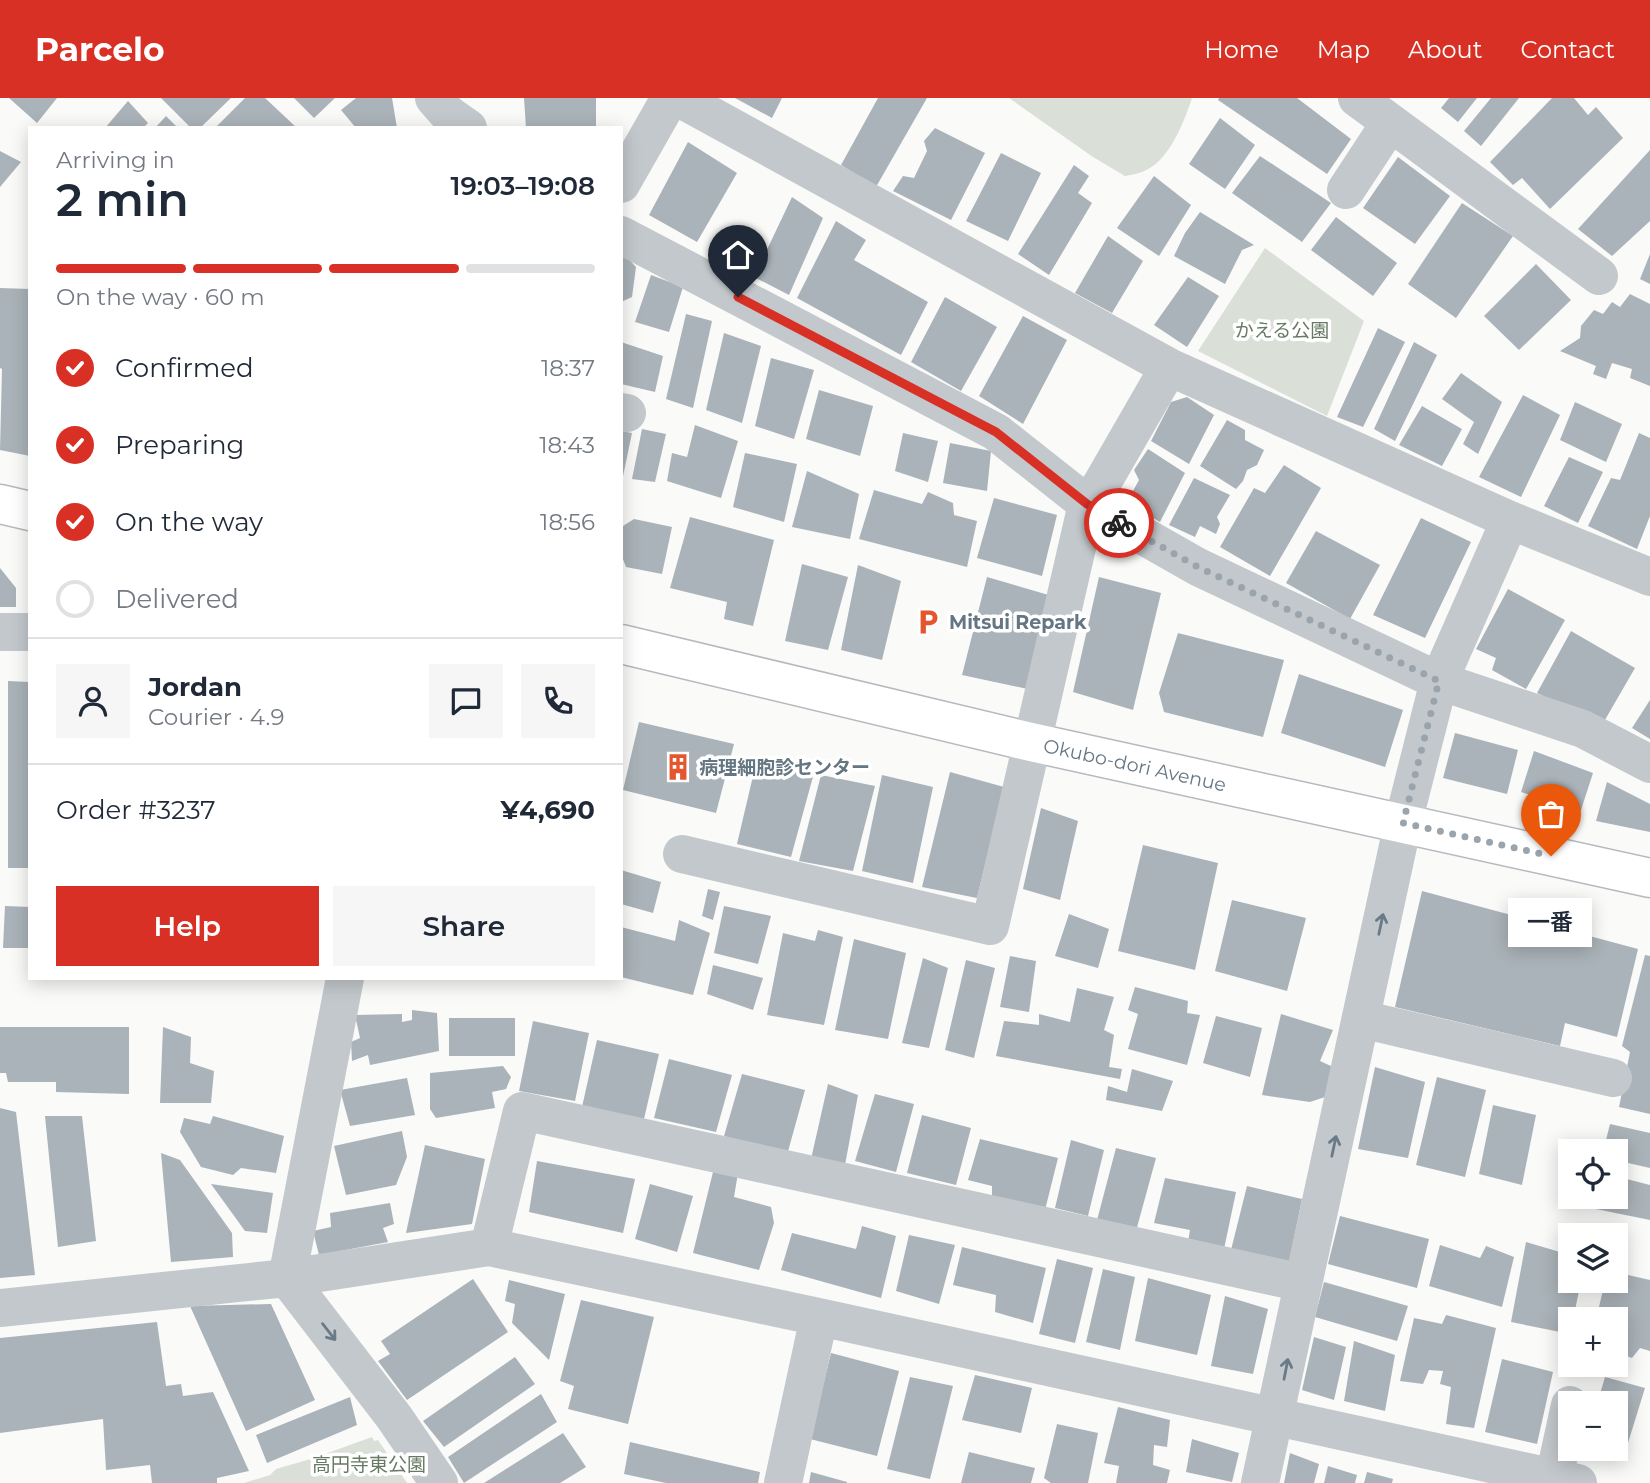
<!DOCTYPE html>
<meta charset="utf-8">
<style>
:root{--surface:#fff;--page:#f6f6f7;--text:#1f2937;--muted:#747a83;--line:#e0e1e3;--accent:#d93025}
body{margin:0;font-family:Montserrat,"Noto Sans JP",sans-serif;background:var(--page);color:var(--text);height:100vh;display:flex;flex-direction:column;font-size:26px;white-space:nowrap}
*{box-sizing:border-box;margin:0}
p{font-size:23px;color:var(--muted)}
.icon{flex:none;width:38px;height:38px;fill:none;stroke:currentColor;stroke-width:2;stroke-linecap:round;stroke-linejoin:round}
.map{position:relative;flex:1;overflow:hidden}
.drawer{position:absolute;left:28px;top:28px;width:595px;height:854px;display:flex;flex-direction:column;background:var(--surface);border-radius:0px;box-shadow:0 4px 18px #0003}
.drawer>*{flex:none}
.controls{position:absolute;left:1558px;top:1041px;display:grid;gap:14px}
.controls a{display:grid;place-items:center;width:70px;height:70px;border-radius:0px;background:var(--surface);box-shadow:0 4px 18px #0003;font-size:35px}
.pin{position:absolute;display:grid;place-items:center;width:60px;height:60px;color:#fff;margin:-72px -30px;border-radius:50% 50% 50% 0;rotate:-45deg;box-shadow:0 0 7px #0007}
.pin .icon{rotate:45deg}
.courier{position:absolute;display:grid;place-items:center;width:70px;height:70px;margin:-35px;border:5px solid #d93025;border-radius:50%;background:#fff;color:#222;box-shadow:0 2px 9px #0007}
.bubble{position:absolute;height:49px;border-radius:0px;background:var(--surface);box-shadow:0 4px 18px #0003;font-size:23px;font-weight:600;line-height:49px;text-align:center}
.head em{font-style:normal;font-weight:600}
.head div{display:flex;flex-direction:column-reverse}
.head{display:flex;align-items:center;justify-content:space-between;height:119px;padding:0 28px}
h1{font-size:46px;font-weight:600;line-height:52px}
.bar{display:grid;grid-template-columns:repeat(4,1fr);gap:10px 7px;align-content:center;height:84px;padding:0 28px}
.bar i{height:9px;border-radius:5px;background:var(--line)}
.bar .current{background:var(--accent)}
.bar p{grid-column:span 4}
.line{display:flex;align-items:center;gap:18px;padding:0 28px;border-top:2px solid var(--line)}
.line div{flex:1}
.round{display:grid;place-items:center;flex:none;width:74px;height:74px;border-radius:0px;background:var(--page)}
ol{padding:0 28px;list-style:none}
li{display:flex;align-items:center;gap:21px;height:77px}
li p{margin-inline-start:auto}
li .icon{padding:7px;border-radius:50%;background:var(--accent);color:#fff;stroke-width:4}
li:last-child{color:var(--muted)}
li i{width:38px;height:38px;border:4px solid var(--line);border-radius:50%}
.button{display:flex;gap:14px;margin-top:auto;padding:14px 28px}
.button a{flex:1;height:80px;border-radius:0px;background:var(--accent);color:#fff;font-size:28px;font-weight:600;line-height:80px;text-align:center}
.button a+a{background:var(--page);color:var(--text)}
header{display:flex;align-items:center;gap:42px;box-sizing:border-box;height:98px;padding:0 35px;background:var(--accent);color:#fff}
header strong{font-size:33px}
nav{display:flex;gap:38px;margin-inline-start:auto;font-size:24px}
.map>svg:first-child{display:block}
.green{fill:#dadfd7}
.building{fill:#aab3b9}
.lines{fill:none;stroke-linecap:round;stroke-linejoin:round}
.major-casing{stroke:#b5babe;stroke-width:41}
.minor{stroke:#c3c8cc;stroke-width:38}
.major{stroke:#fff;stroke-width:38}
.oneway{stroke:#6a7a87}
.done{stroke:#99a4ac;stroke-width:7;stroke-dasharray:0 12.6}
.route{stroke:#d93025;stroke-width:9}
.labels{text-anchor:middle;dominant-baseline:central;stroke-width:7;stroke-linejoin:round;paint-order:stroke}
.park-label{font-size:19px;fill:#687a64;stroke:#fff}
.poi-label{font-size:19px;font-weight:bold;fill:#657683;stroke:#fff;text-anchor:start}
.street-label{font-size:19px;fill:#657683;stroke:#fff}
</style>
<header>
<strong>Parcelo</strong>
<nav><a>Home</a><a>Map</a><a>About</a><a>Contact</a></nav>
</header>
<div class="map">
<svg width="1650" height="1385" viewBox="0 0 1650 1385">
<rect width="100%" height="100%" fill="#fafaf8"/>
<path class="green" d="M1009 0H1192C1183 26 1169 64 1142 74 1137 76 1130 77 1125 78L1093 59Z
M1265 150 1364 223 1327 318 1198 253Z
M372 1339 374 1343 378 1342 407 1385H244L270 1377 276 1371 314 1360Z"/>
<path class="building" d="M9 0H57L37 25Z
M161 0H231L200 30H191Z
M245 0H265L297 30H215Z
M294 0H335L314 20Z
M356 0H392L397 30H356L341 12Z
M524 0H596V30H526Z
M735 0H782L772 20Z
M878 0H927L876 89 841 67Z
M1219 0H1297L1351 41 1327 76 1218 2Z
M1449 0H1477L1458 24 1441 10Z
M1491 0H1519L1481 48 1464 33Z
M1552 0H1574L1588 17 1596 9 1623 40 1550 111 1522 80 1513 87 1490 64Z
M128 3 148 25 143 30H105Z
M166 18 178 30H155Z
M1220 20 1255 47 1225 91 1189 66Z
M935 30 985 55 951 122 893 93 903 78 914 80 927 53 924 43Z
M688 44 737 75 697 144 649 117Z
M1650 52V123L1612 158 1578 131Z
M0 53 21 64 0 89Z
M1001 55 1041 75 1008 143 966 123Z
M1260 58 1331 105 1302 144 1232 95Z
M1398 59 1450 98 1415 146 1363 110Z
M1074 67 1089 78 1078 95 1092 105 1049 177 1018 156Z
M1154 78 1191 107 1159 158 1117 130Z
M792 99 823 120 789 197 754 179Z
M1462 105 1513 138 1456 220 1408 186Z
M1200 114 1254 147 1242 152 1225 186 1174 158 1185 135Z
M1336 119 1397 165 1373 198 1311 152Z
M836 123 866 142 854 162 928 204 901 257 797 200Z
M1108 138 1143 163 1112 215 1075 195Z
M1650 156V186L1640 181Z
M621 157H625L636 169 632 199 621 204Z
M1536 166 1571 202 1519 252 1484 218Z
M651 177 683 189 669 234 635 224Z
M1188 179 1219 198 1187 249 1154 227Z
M0 190 30 191V358L0 352 2 271 0 270Z
M1630 196 1650 206V288L1630 280 1632 271 1612 265 1606 281 1593 276 1596 268 1560 253 1580 240 1581 228 1594 212 1603 216 1612 204 1620 209Z
M945 199 997 229 961 293 911 264Z
M686 216 712 223 693 310 666 301Z
M1023 218 1067 242 1023 326 979 298Z
M1378 230 1405 244 1363 329 1337 319Z
M724 235 761 248 742 325 706 312Z
M621 244 663 258 655 294 621 286Z
M1414 244 1437 257 1395 343 1374 331Z
M771 260 814 272 794 341 755 328Z
M1461 275 1502 304 1478 356 1463 346 1474 324 1442 301Z
M819 292 873 308 860 358 806 341Z
M1523 297 1560 317 1521 399 1479 379Z
M1187 299 1214 317 1189 366 1151 343 1171 304Z
M1575 304 1622 326 1606 364 1560 342Z
M1422 308 1462 331 1442 368 1399 347Z
M1227 322 1245 332V342L1264 352 1257 367 1247 372 1243 383 1236 391 1200 368Z
M695 327 738 343 721 400 667 383 672 355 687 359Z
M642 331 666 336 655 384 632 381Z
M621 333 632 335 622 383H621Z
M903 335 938 343 928 384 895 373Z
M1639 335 1650 340V418L1637 451 1588 428 1611 380 1620 382Z
M950 345 991 353 987 393 943 385Z
M1148 351 1185 375 1160 424 1127 404 1139 382 1134 372Z
M745 355 797 366 784 424 733 409Z
M1569 359 1603 374 1578 425 1544 408Z
M1284 367 1321 390 1270 478 1220 449 1254 390 1265 395Z
M807 373 859 396 850 441 792 429Z
M1194 380 1230 397 1217 419 1220 426 1216 436 1200 428 1195 439 1169 427Z
M874 392 922 406 928 394 953 405 954 417 977 423 967 469 859 441Z
M994 400 1057 417 1042 478 977 460Z
M690 419 774 442 753 528 724 521 727 504 670 490Z
M1421 420 1471 444 1425 540 1373 517Z
M634 421 672 429 662 476 626 469 621 456V426L623 428Z
M1316 433 1380 467 1350 521 1286 485Z
M802 466 848 479 828 552 785 543Z
M858 467 901 483 882 562 841 552Z
M0 470 16 490V509H0Z
M987 479 1052 498 1028 591 962 577Z
M1099 479 1161 495 1133 612 1073 594Z
M1508 491 1565 522 1526 591 1492 572 1496 560 1476 551Z
M1571 533 1635 570 1602 627 1537 595Z
M1178 535 1284 562 1263 639 1164 614 1159 595Z
M1299 576 1403 612 1385 669 1281 635Z
M8 583 30 584V770H8Z
M1650 602V641L1632 630Z
M639 624 734 646 716 715 623 692Z
M1455 635 1518 652 1507 696 1443 680Z
M1534 653 1593 675 1580 715 1521 694Z
M757 661 814 675 791 759 737 746Z
M950 674 1004 689 977 800 922 789Z
M821 677 875 688 853 773 799 763Z
M882 677 933 689 913 785 862 773Z
M1607 684 1650 706V734L1596 723Z
M1041 710 1078 723 1060 802 1023 791Z
M1143 747 1218 765 1195 872 1118 853Z
M621 772 661 784 653 815 621 806Z
M708 791 720 794 713 822 702 818Z
M1422 793 1638 851 1617 939 1565 925 1560 948 1395 909Z
M1232 802 1306 820 1287 893 1215 873Z
M5 808 30 809V850H3Z
M724 808 771 818 758 866 714 855Z
M1069 816 1109 831 1098 870 1055 858Z
M679 822 710 835 693 897 621 879V829L675 843Z
M818 832 843 839 824 927 767 917 783 835 815 843Z
M854 841 906 855 888 941 835 932Z
M1645 857 1650 858V1016L1619 1009 1630 954 1622 948Z
M1010 858 1036 863 1029 914 1000 909Z
M923 860 948 870 929 950 902 945Z
M966 862 995 870 974 960 945 952Z
M713 867 763 880 753 912 707 896Z
M1135 889 1188 903 1187 915 1200 917 1187 967 1128 951 1138 916 1128 912Z
M1077 890 1114 899 1104 932 1114 937 1109 969 1122 971 1120 981 996 958 1004 923 1039 927V916L1070 924Z
M412 912 437 915 439 953 370 967 368 957 352 963 351 944 360 940 355 917 402 916V924L412 922Z
M1281 916 1333 932 1320 963 1333 969 1325 999 1310 1004 1262 997Z
M1216 918 1262 930 1250 979 1203 965Z
M449 920H515V958H449Z
M533 923 589 935 575 1003 519 993Z
M0 929H129V996L56 994V984H8L6 975H0Z
M163 929 191 939 190 965 214 973 211 1005H160Z
M597 942 659 956 644 1021 582 1009Z
M669 961 732 977 716 1034 654 1020Z
M503 968 511 979 506 991 492 994 495 1010 436 1020 430 1011V975Z
M1375 969 1425 984 1408 1060 1358 1051Z
M1132 971 1173 983 1162 1013 1106 1002 1108 988 1127 994Z
M742 976 805 992 787 1057 724 1038Z
M1437 979 1486 992 1465 1079 1416 1067Z
M407 980 415 1017 350 1028 340 992Z
M828 986 858 997 845 1067 811 1061Z
M875 996 914 1006 896 1074 855 1063Z
M1493 1007 1536 1017 1522 1087 1479 1076Z
M0 1010 16 1014 35 1177 0 1180Z
M922 1017 971 1030 956 1087 907 1075Z
M45 1018H82L96 1143 58 1149Z
M213 1018 284 1038 276 1075 241 1070 233 1077 201 1069 180 1034 184 1020 210 1026Z
M1610 1026 1650 1035V1070L1615 1062V1054H1603Z
M402 1033 407 1059 396 1087 346 1097 334 1048Z
M980 1041 1058 1060 1045 1112 992 1100V1088L968 1082Z
M1071 1042 1104 1052 1088 1118 1055 1110Z
M425 1047 485 1061 472 1126 406 1135Z
M1116 1050 1156 1060 1136 1133 1096 1126Z
M161 1055 180 1062 232 1135 233 1159 171 1164Z
M537 1063 635 1081 623 1135 529 1114Z
M714 1070 738 1075 734 1099 771 1109 774 1125 759 1172 693 1155Z
M1615 1078 1650 1087V1122L1591 1110 1593 1099H1615Z
M1165 1080 1236 1094 1224 1151 1188 1144 1190 1132 1154 1125Z
M211 1086 273 1095 267 1135 245 1133Z
M650 1086 693 1098 677 1154 635 1141Z
M1247 1088 1302 1101 1289 1165 1231 1152Z
M390 1105 394 1126 383 1130 388 1144 319 1157 313 1133 331 1129 330 1115Z
M1340 1118 1429 1141 1417 1190 1328 1166Z
M862 1128 896 1138 881 1200 781 1172 792 1135 856 1151Z
M909 1137 955 1147 939 1206 896 1193Z
M1526 1144 1570 1157V1183H1581L1573 1222H1570V1236L1511 1224Z
M1440 1147 1480 1160 1486 1148 1514 1159 1502 1209 1429 1188Z
M962 1149 1046 1170 1033 1225 995 1214 996 1197 953 1187Z
M1057 1161 1093 1170 1075 1245 1039 1236Z
M1103 1171 1135 1179 1120 1252 1086 1244Z
M1615 1174 1650 1182V1253L1640 1250 1632 1260 1615 1254V1222H1596L1605 1183H1615Z
M1148 1180 1211 1197 1197 1257 1135 1243Z
M473 1181 508 1234 407 1302 378 1263 390 1256 381 1243Z
M509 1182 565 1196 549 1262 512 1225 515 1206 505 1203Z
M1324 1184 1408 1208 1397 1243 1315 1219Z
M1225 1198 1268 1211 1253 1276 1211 1268Z
M581 1202 654 1219 628 1326 568 1311 574 1288 560 1283Z
M271 1206 315 1302 246 1333 190 1208Z
M1446 1217 1496 1230 1474 1330 1446 1326 1451 1289 1440 1286 1443 1273 1429 1272 1423 1286 1400 1283 1414 1220 1442 1226Z
M157 1224 166 1288 181 1286 183 1298 213 1294 249 1373 217 1380V1385H152L150 1367 106 1372 103 1321 0 1335V1240Z
M1314 1239 1346 1249 1334 1302 1302 1292Z
M1354 1243 1395 1257 1385 1313 1344 1303Z
M831 1255 899 1273 877 1358 810 1341Z
M515 1259 535 1286 444 1349 423 1323Z
M1502 1261 1553 1274 1537 1346 1485 1334Z
M975 1277 1032 1290 1021 1335 962 1322Z
M910 1279 953 1288 930 1381 887 1371Z
M1605 1279 1645 1290 1623 1361 1597 1358 1594 1351H1615V1306H1597Z
M541 1296 557 1324 464 1385 448 1359Z
M350 1299 357 1327 267 1365 256 1337Z
M1118 1309 1170 1322 1167 1349 1154 1347 1153 1367 1170 1372 1167 1385H1116L1119 1368 1104 1365Z
M1057 1326 1098 1335 1088 1385H1051L1044 1380Z
M563 1335 586 1369 560 1385H484Z
M1192 1341 1239 1355 1232 1384 1186 1374Z
M630 1344 760 1374 758 1385H666L624 1376Z
M969 1354 1035 1370 1031 1385H961Z
M1290 1355 1319 1366 1314 1385H1284Z
M1328 1368 1357 1377 1355 1385H1324Z
M811 1374 847 1384V1385H809Z
M1367 1374 1393 1381 1392 1385H1364Z"/>
<g class="lines">
<defs>
<g id="major">
<path d="M0 406 30 413"/>
<path id="s1" d="M621 546 1031 644 1650 780"/>
</g>
</defs>
<use href="#major" class="major-casing"/>
<path class="minor" d="M434 0 448 16 468 30
M679 0 1169 269 1510 422 1650 479
M1357 0 1599 178
M621 86 670 0
M1346 92 1390 25
M621 137 996 334 1087 406 1198 469 1439 583 1583 631 1650 666
M621 314 627 315
M0 534H30
M682 756 990 828 1087 406 1101 387 1169 269
M345 880 287 1180 394 1319 439 1385
M1361 921 1613 980
M489 1149 522 1013 1303 1185
M0 1210 287 1180 489 1149 819 1219 1578 1385
M1554 1380 1570 1307
M783 1385 819 1219
M1260 1385 1403 725 1439 583 1510 422"/>
<use href="#major" class="major"/>
</g>
<defs><path id="oneway-shaft" d="M-6 0H5M1.5-3L5.5 0L1.5 3" fill="none" stroke-width="1.6" stroke-linecap="round" stroke-linejoin="round" transform="scale(1.75)"/></defs>
<g class="oneway">
<use href="#oneway-shaft" transform="translate(1381 826) rotate(-78)"/>
<use href="#oneway-shaft" transform="translate(1334 1048) rotate(-78)"/>
<use href="#oneway-shaft" transform="translate(329 1234) rotate(52)"/>
<use href="#oneway-shaft" transform="translate(1286 1271) rotate(-79)"/>
</g>
<g class="lines">
<path class="done" d="M1119 425 1198 469 1439 583 1403 725 1551 758"/>
<path class="route" d="M738 199 996 334 1087 406 1119 425"/>
</g>
<defs>
<symbol id="parking-bare" viewBox="-9 -9 18 18"><path d="M-3.5-5.5H1a3.5 3.5 0 0 1 0 7H-1V5.5H-3.5ZM-1-3.4V-.6H.8a1.4 1.4 0 0 0 0-2.8Z" fill="#e4572e" stroke="#fff" stroke-width="2.5" paint-order="stroke"/></symbol>
<symbol id="building-bare" viewBox="-9 -9 18 18"><path d="M-4-6H4V6H1V3H-1V6H-4ZM-2.5-4.3h1.7v1.8h-1.7ZM.8-4.3h1.7v1.8H.8ZM-2.5-1h1.7V.8h-1.7ZM.8-1h1.7V.8H.8Z" fill="#e4572e" stroke="#fff" stroke-width="2.5" paint-order="stroke"/></symbol>
</defs>
<g fill-rule="evenodd">
<use href="#parking-bare" x="909" y="505" width="38" height="38"/>
<use href="#building-bare" x="659" y="650" width="38" height="38"/>
</g>
<g class="labels">
<g class="park-label">
<text x="1282" y="232">かえる公園</text>
<text x="369" y="1366">高円寺東公園</text>
</g>
<g class="poi-label">
<text x="949" y="524">Mitsui Repark</text>
<text x="699" y="669">病理細胞診センター</text>
</g>
<g class="street-label">
<text stroke="none"><textPath href="#s1" startOffset="528">Okubo-dori Avenue</textPath></text>
</g>
</g>
</svg>
<div class="controls">
<a><svg class="icon" aria-label="locate" viewBox="0 0 24 24"><circle cx="12" cy="12" r="6"/><path d="M12 2v4M12 18v4M2 12h4M18 12h4"/></svg></a>
<a><svg class="icon" aria-label="layers" viewBox="0 0 24 24"><path d="M12 4l9 5-9 5-9-5zM3 14l9 5 9-5"/></svg></a>
<a>+</a>
<a>−</a>
</div>
<div class="pin" style="left:1551px;top:758px;background:#ea580c"><svg class="icon" aria-label="bag" viewBox="0 0 24 24"><path d="M5 8h14l-1 12H6zM9 8a3 3 0 0 1 6 0"/></svg></div>
<div class="pin" style="left:738px;top:199px;background:#1f2937"><svg class="icon" aria-label="home" viewBox="0 0 24 24"><path d="M3 11l9-7 9 7M6 9v11h12V9"/></svg></div>
<div class="courier" style="left:1119px;top:425px"><svg class="icon" aria-label="bike" viewBox="0 0 24 24"><circle cx="6" cy="16" r="4"/><circle cx="18" cy="16" r="4"/><path d="M6 16l4-8h5l3 8M10 8l3 8H6M13 5h3"/></svg></div>
<div class="bubble" style="left:1508px;top:800px;width:84px">一番</div>
<section class="drawer">
<div class="head"><div><h1>2 min</h1><p>Arriving in</p></div><em>19:03–19:08</em></div>
<div class="bar"><i class="current"></i><i class="current"></i><i class="current"></i><i></i><p>On the way · 60 m</p></div>
<ol>
<li><svg class="icon" aria-label="check" viewBox="0 0 24 24"><path d="M5 12l5 5 9-10"/></svg>Confirmed<p>18:37</p></li>
<li><svg class="icon" aria-label="check" viewBox="0 0 24 24"><path d="M5 12l5 5 9-10"/></svg>Preparing<p>18:43</p></li>
<li><svg class="icon" aria-label="check" viewBox="0 0 24 24"><path d="M5 12l5 5 9-10"/></svg>On the way<p>18:56</p></li>
<li><i></i>Delivered</li>
</ol>
<div class="line" style="height:126px"><a class="round"><svg class="icon" aria-label="person" viewBox="0 0 24 24"><circle cx="12" cy="8" r="4"/><path d="M4 21q1-7 8-7t8 7"/></svg></a><div><b>Jordan</b><p>Courier · 4.9</p></div><a class="round"><svg class="icon" aria-label="chat" viewBox="0 0 24 24"><path d="M4 5h16v11H9l-5 4z"/></svg></a><a class="round"><svg class="icon" aria-label="phone" viewBox="0 0 24 24"><path d="M5 4h4l2 5-3 2q2 4 5 5l2-3 5 2v4C11 20 4 13 5 4z"/></svg></a></div>
<div class="line" style="height:91px"><div>Order #3237</div><b>¥4,690</b></div>
<div class="button"><a>Help</a><a>Share</a></div>
</section>
</div>
